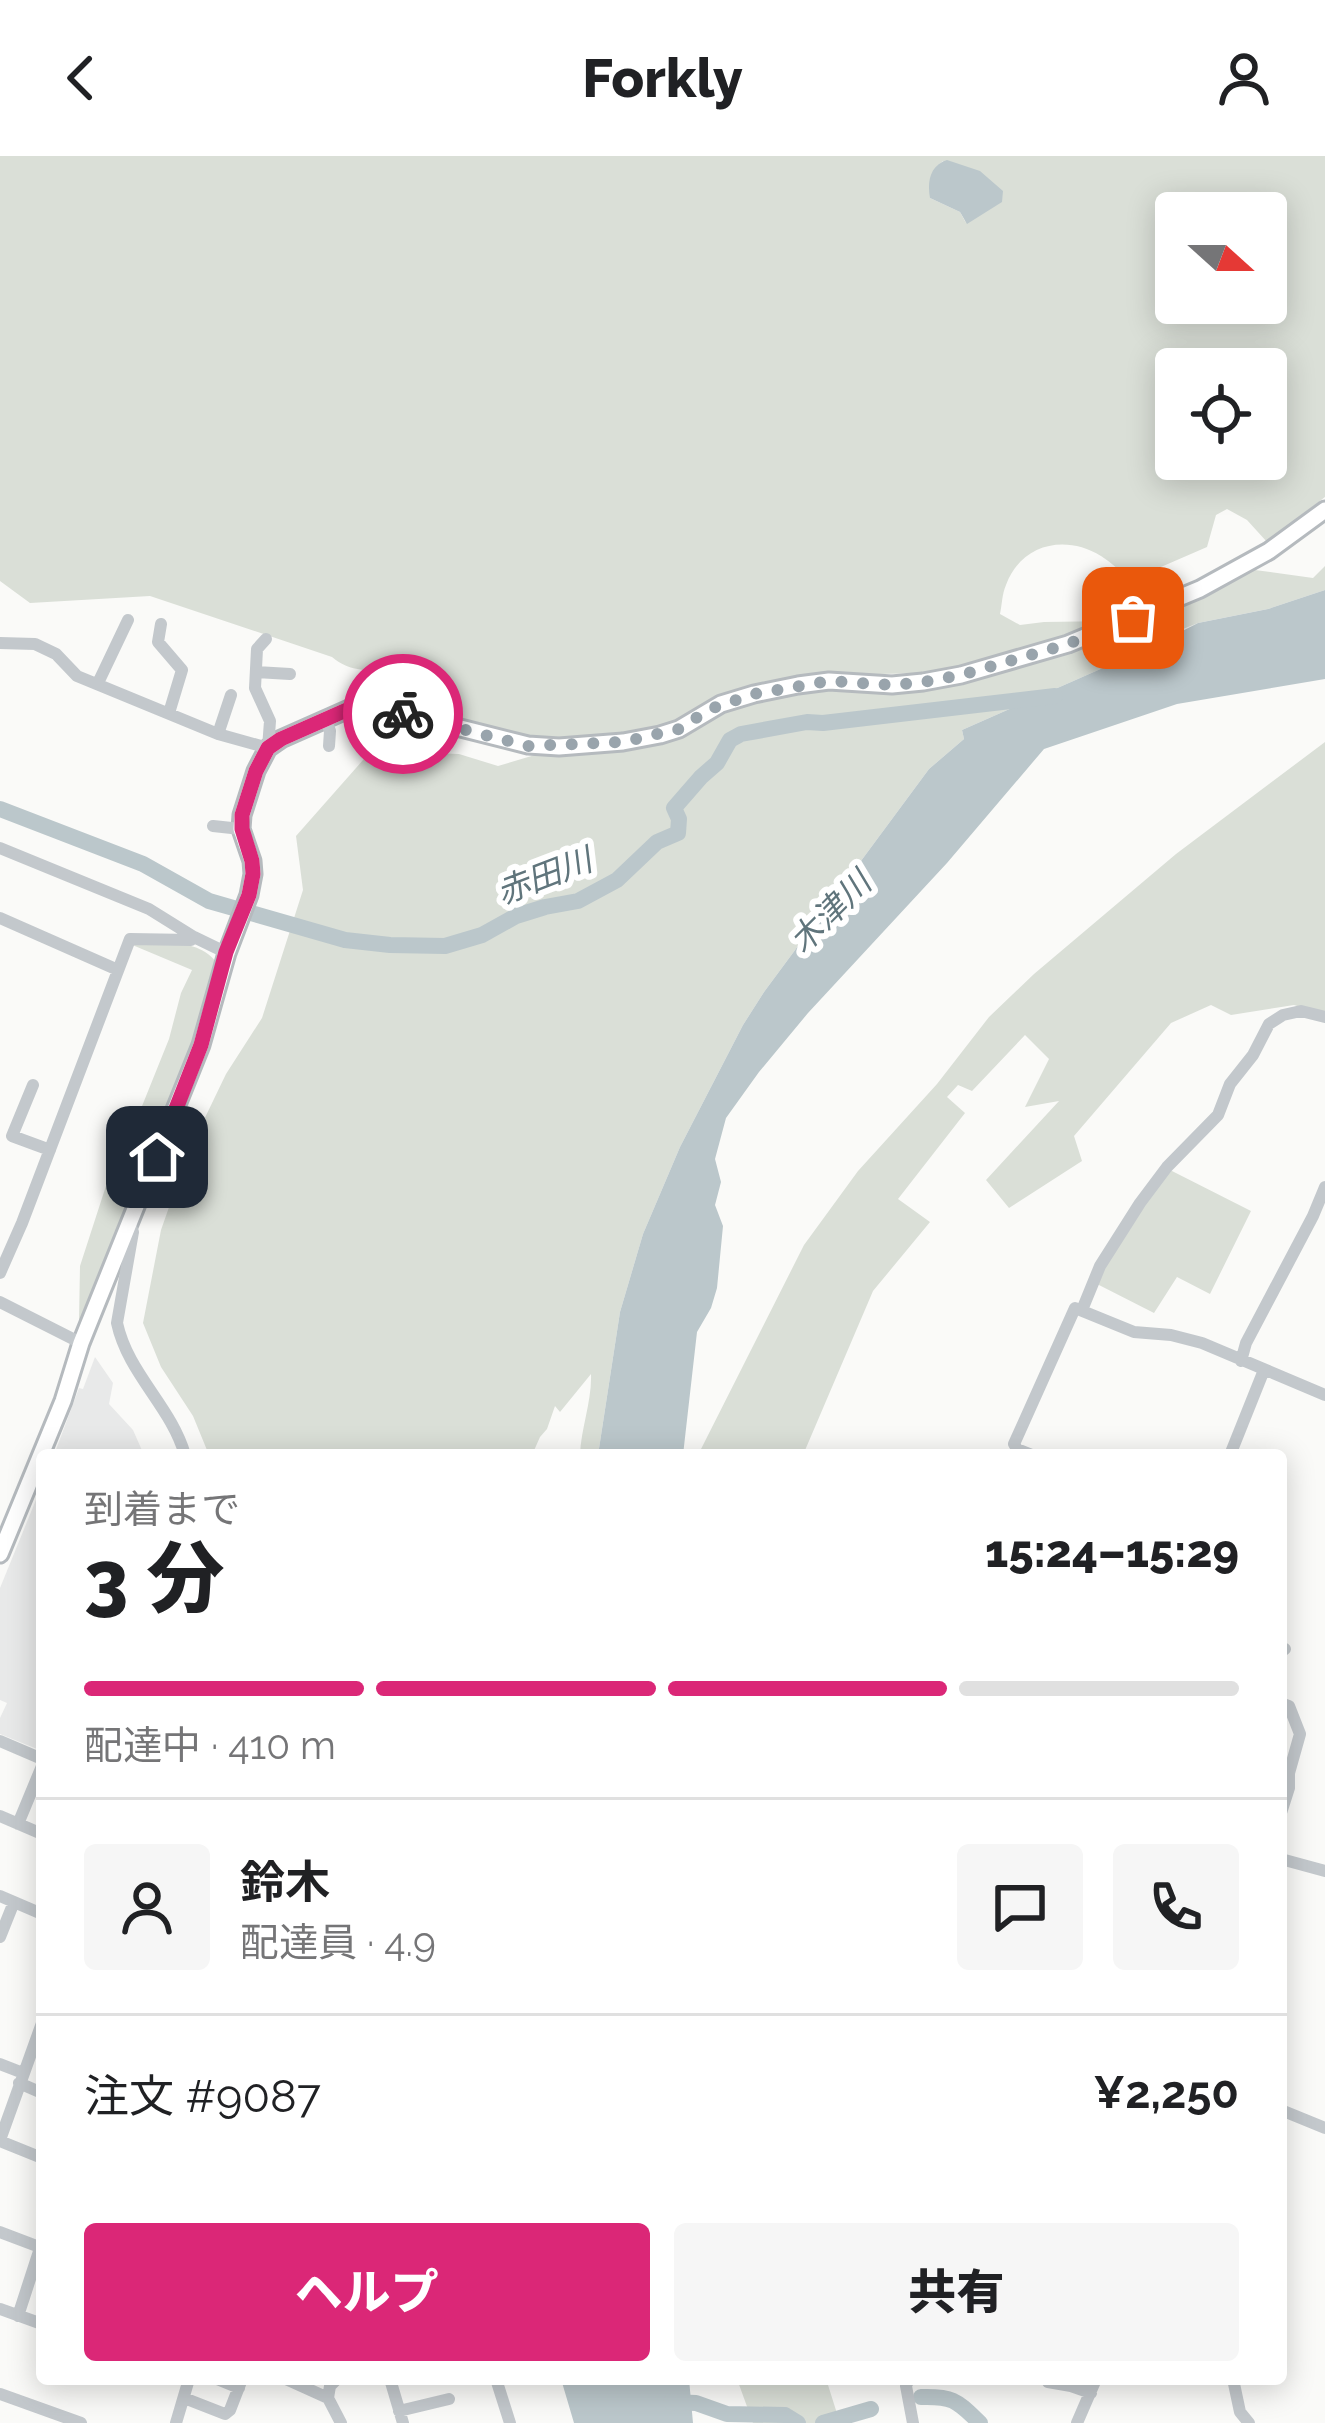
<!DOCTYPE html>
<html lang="ja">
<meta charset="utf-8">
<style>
:root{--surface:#fff;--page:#f6f6f6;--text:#202124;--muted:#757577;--line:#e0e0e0;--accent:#db2777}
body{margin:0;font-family:Raleway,"Noto Sans JP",sans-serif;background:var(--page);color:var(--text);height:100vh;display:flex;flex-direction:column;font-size:45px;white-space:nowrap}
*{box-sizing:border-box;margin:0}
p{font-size:39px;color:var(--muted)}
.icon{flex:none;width:66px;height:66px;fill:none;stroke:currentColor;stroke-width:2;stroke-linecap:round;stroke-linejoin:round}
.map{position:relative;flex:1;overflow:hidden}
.drawer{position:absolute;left:36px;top:1293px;width:1251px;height:936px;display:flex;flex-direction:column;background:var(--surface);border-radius:12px;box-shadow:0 6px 30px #0003}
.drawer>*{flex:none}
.needle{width:78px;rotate:111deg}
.fabs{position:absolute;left:1155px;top:36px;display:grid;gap:24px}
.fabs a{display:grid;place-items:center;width:132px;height:132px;border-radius:12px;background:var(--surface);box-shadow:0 6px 30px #0003;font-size:60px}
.pin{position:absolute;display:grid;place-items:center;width:102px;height:102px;color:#fff;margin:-51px;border-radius:24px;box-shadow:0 6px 18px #0006}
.courier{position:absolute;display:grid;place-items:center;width:120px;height:120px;margin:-60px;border:9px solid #db2777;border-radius:50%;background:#fff;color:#222;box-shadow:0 3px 15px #0007}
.summary em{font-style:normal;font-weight:800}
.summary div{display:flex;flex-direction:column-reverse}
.summary{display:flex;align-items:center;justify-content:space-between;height:204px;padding:0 48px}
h1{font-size:78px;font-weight:800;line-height:90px}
.bar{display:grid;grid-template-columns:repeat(4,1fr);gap:18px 12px;align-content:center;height:144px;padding:0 48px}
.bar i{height:15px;border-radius:9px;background:var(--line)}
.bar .on{background:var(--accent)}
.bar p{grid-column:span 4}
.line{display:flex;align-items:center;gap:30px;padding:0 48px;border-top:3px solid var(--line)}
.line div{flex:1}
.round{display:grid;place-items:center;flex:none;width:126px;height:126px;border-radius:12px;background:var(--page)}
.cta{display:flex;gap:24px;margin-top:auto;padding:24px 48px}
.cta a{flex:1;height:138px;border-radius:12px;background:var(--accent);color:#fff;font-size:48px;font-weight:800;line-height:138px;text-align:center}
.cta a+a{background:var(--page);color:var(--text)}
header{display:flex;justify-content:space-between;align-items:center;height:156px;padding:0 48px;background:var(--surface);font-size:54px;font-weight:800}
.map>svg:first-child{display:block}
.built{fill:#e8e9e9}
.green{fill:#dadfd7;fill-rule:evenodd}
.water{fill:#bbc7cb}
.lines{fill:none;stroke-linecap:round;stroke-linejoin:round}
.river{stroke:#bbc7cb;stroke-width:16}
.major-casing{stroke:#b5babe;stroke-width:21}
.minor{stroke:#c3c8cc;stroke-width:12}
.major{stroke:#fff;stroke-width:15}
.done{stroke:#99a4ac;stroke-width:12;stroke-dasharray:0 21.6}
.route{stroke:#db2777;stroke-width:15}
.labels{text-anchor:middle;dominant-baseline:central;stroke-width:12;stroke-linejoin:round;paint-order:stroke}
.water-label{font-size:33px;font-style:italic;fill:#60757c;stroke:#fff}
</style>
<header><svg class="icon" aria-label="back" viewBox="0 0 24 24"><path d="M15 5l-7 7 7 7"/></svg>Forkly<svg class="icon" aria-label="person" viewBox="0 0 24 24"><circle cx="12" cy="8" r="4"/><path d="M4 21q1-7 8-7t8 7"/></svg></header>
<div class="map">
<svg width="1325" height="2267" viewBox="0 0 1325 2267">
<rect width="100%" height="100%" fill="#fafaf8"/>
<path class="built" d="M95 1201 113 1227 109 1248 133 1274 144 1299H54L79 1232 83 1233Z
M42 1329V1595L0 1578V1562L7 1547 0 1544V1432Z"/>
<path class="green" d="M0 0H1325V341L1267 386 1247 364 1227 353 1216 359 1207 391 1131 424C1121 416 1112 407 1101 400 1065 378 1021 388 1006 429 1002 438 1002 449 1000 458L1020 469 1044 466 1113 465 1061 484 931 517 828 519 686 562 652 579 536 585 432 561 419 537C404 533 393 528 380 520 362 510 351 517 332 501L150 440 30 447 0 425ZM943 5 966 67 960 56 930 42C930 26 929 15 943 5ZM1176 57H1266V147H1176ZM1176 213H1266V303H1176Z
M1325 410V434L1268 453 1198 467 1183 473 1155 489 962 574 964 583 929 613 764 836 743 869 680 991 643 1078 620 1156 598 1299H580C581 1272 592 1245 591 1218L560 1256 555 1250 547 1273 540 1281 532 1299H209L193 1260 161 1211 143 1167 161 1074 188 997 226 918 262 862 303 734 296 680 371 595 459 598 498 610 555 593 625 592 729 549 821 528 924 530 1207 436 1255 414 1313 422Z
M1325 586V859L1294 849 1231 859 1211 849 1171 867 1074 980 1082 1005 1009 1052 986 1024 1059 945 1025 951 1049 903 1025 879 972 935 958 929 947 941 965 957 898 1043 930 1066 873 1135 803 1299H698L804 1089 858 1015 937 928 989 861 1034 818 1176 698Z
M130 788C159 788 197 781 216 806L196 880 79 1166 80 1110 115 1002 136 965 169 883 181 837 192 814Z
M1170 1014 1251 1055 1210 1138 1177 1121 1154 1157 1097 1128 1104 1111 1161 1024Z
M737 2223H858L828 2229 840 2267H753Z"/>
<path class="water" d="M947 4 980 15 1003 35 1002 46 967 68 960 56 930 42C927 26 930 9 947 4Z
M1325 434V523L1177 548 1044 593 947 707 808 857 759 916 726 962 715 1003 721 1026 715 1049 723 1070 717 1132 711 1152 697 1176 683 1299H598L620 1156 643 1078 680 991 743 869 764 836 929 613 964 583 962 574 1155 489 1198 467 1268 453Z
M561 2223H689L693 2267H574Z"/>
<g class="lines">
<path class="river" d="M0 653 143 708 209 745 345 784 390 789 445 790 482 779 516 760 545 751 578 745 617 724 657 686 678 677 679 663 674 652 701 621 717 607 730 584 741 578 807 566 823 567 1055 540
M921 2241C954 2240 957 2245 980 2267
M671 2246 696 2247 727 2258 785 2259 798 2267
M823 2267 871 2253"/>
<defs>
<path id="major" d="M0 1398 63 1245 81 1187 201 889 227 797 249 739 253 718 252 705 241 673 242 659 256 615 268 592 281 583 351 552 393 555 528 589 559 591 623 586 660 579 679 573 721 548 754 538 798 529 829 525 892 529 923 526 961 519 1068 488 1200 433 1269 395 1325 354"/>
</defs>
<use href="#major" class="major-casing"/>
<path class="minor" d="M161 468 158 486 182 514 169 557
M0 487 35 488 56 498 77 520 218 578 268 592 270 565 255 532 257 493 266 483
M256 516 290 518
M98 527 128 464
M325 562 330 575 329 590
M218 578 231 539
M213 670 241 673
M0 692 149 753 194 781 227 797
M0 762 118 814
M33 929 12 980 50 994
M130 1069 133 1076 117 1167C128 1218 171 1250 185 1299
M0 1117 22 1067 130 783 191 784 194 781
M0 1146 81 1187
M1082 1154 1100 1110 1140 1047 1167 1011 1218 959 1230 928 1253 899 1269 868 1283 859 1301 855 1325 861
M1241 1205 1246 1187 1313 1060 1325 1031
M1032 1299 1017 1293 1014 1288 1075 1152 1134 1176 1171 1179 1202 1187 1325 1239
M1230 1299 1264 1214
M1281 1496 1285 1493
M1281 1547 1289 1550 1300 1578 1289 1617V1632L1281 1657
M0 1585 42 1603
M0 1660 42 1678
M18 1668 42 1610
M1281 1703 1325 1715
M0 1740 42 1758
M0 1781 14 1746
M0 1908 23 1917
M19 1927 42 1937
M1281 1954 1325 1972
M0 1984 42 1867
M0 1985 42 2002
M0 2076 42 2092
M0 2153 42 2168
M18 2160 42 2086
M217 2223 239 2232
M286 2223 328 2242 341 2267
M390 2223 403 2267
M496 2223 510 2267
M909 2223 906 2230 913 2267
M1047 2223 1048 2226 1071 2230 1091 2237
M1233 2223 1240 2256 1249 2267
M0 2238 81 2267
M184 2242 225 2258 230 2254 242 2223
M328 2242 330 2230 337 2223
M399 2255 449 2243
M176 2267 189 2223
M1077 2267 1096 2223"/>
<use href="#major" class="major"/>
</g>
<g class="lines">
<path class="done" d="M403 558 528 590 623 586 679 573 710 553 754 538 829 525 892 529 923 526 961 519 1068 488 1133 462"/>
<path class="route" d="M157 1001 201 889 226 796 249 739 253 718 252 705 242 673V659L256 615 268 592 281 583 351 552 403 558"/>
</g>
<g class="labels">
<g class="water-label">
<text transform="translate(544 720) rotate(-21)">赤田川</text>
<text transform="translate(830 756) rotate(-45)">木津川</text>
</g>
</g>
</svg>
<div class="fabs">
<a><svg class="needle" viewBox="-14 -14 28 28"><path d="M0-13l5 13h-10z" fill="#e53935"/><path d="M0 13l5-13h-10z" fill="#757577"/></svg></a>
<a><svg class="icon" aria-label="locate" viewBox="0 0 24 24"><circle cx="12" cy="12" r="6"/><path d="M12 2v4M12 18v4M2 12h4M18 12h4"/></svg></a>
</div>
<div class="pin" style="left:1133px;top:462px;background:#ea580c"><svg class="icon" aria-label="bag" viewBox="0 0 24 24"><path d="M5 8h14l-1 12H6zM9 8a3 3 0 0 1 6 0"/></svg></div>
<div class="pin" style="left:157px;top:1001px;background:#1f2937"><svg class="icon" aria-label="home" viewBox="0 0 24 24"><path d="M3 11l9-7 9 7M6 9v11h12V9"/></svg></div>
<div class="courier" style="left:403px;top:558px"><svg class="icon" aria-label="bike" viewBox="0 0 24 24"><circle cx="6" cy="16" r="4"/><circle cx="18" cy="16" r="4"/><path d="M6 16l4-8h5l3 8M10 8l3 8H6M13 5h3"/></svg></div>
<section class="drawer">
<div class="summary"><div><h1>3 分</h1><p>到着まで</p></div><em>15:24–15:29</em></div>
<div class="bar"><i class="on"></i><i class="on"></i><i class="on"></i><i></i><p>配達中 · 410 m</p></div>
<div class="line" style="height:216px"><a class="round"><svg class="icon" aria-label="person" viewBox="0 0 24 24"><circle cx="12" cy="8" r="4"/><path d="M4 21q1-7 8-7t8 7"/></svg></a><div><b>鈴木</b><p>配達員 · 4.9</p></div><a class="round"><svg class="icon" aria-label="chat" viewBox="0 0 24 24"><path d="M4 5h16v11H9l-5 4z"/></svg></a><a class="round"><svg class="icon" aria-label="phone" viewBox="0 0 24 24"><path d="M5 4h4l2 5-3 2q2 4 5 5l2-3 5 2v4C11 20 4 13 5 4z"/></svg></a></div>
<div class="line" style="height:156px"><div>注文 #9087</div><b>¥2,250</b></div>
<div class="cta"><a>ヘルプ</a><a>共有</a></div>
</section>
</div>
